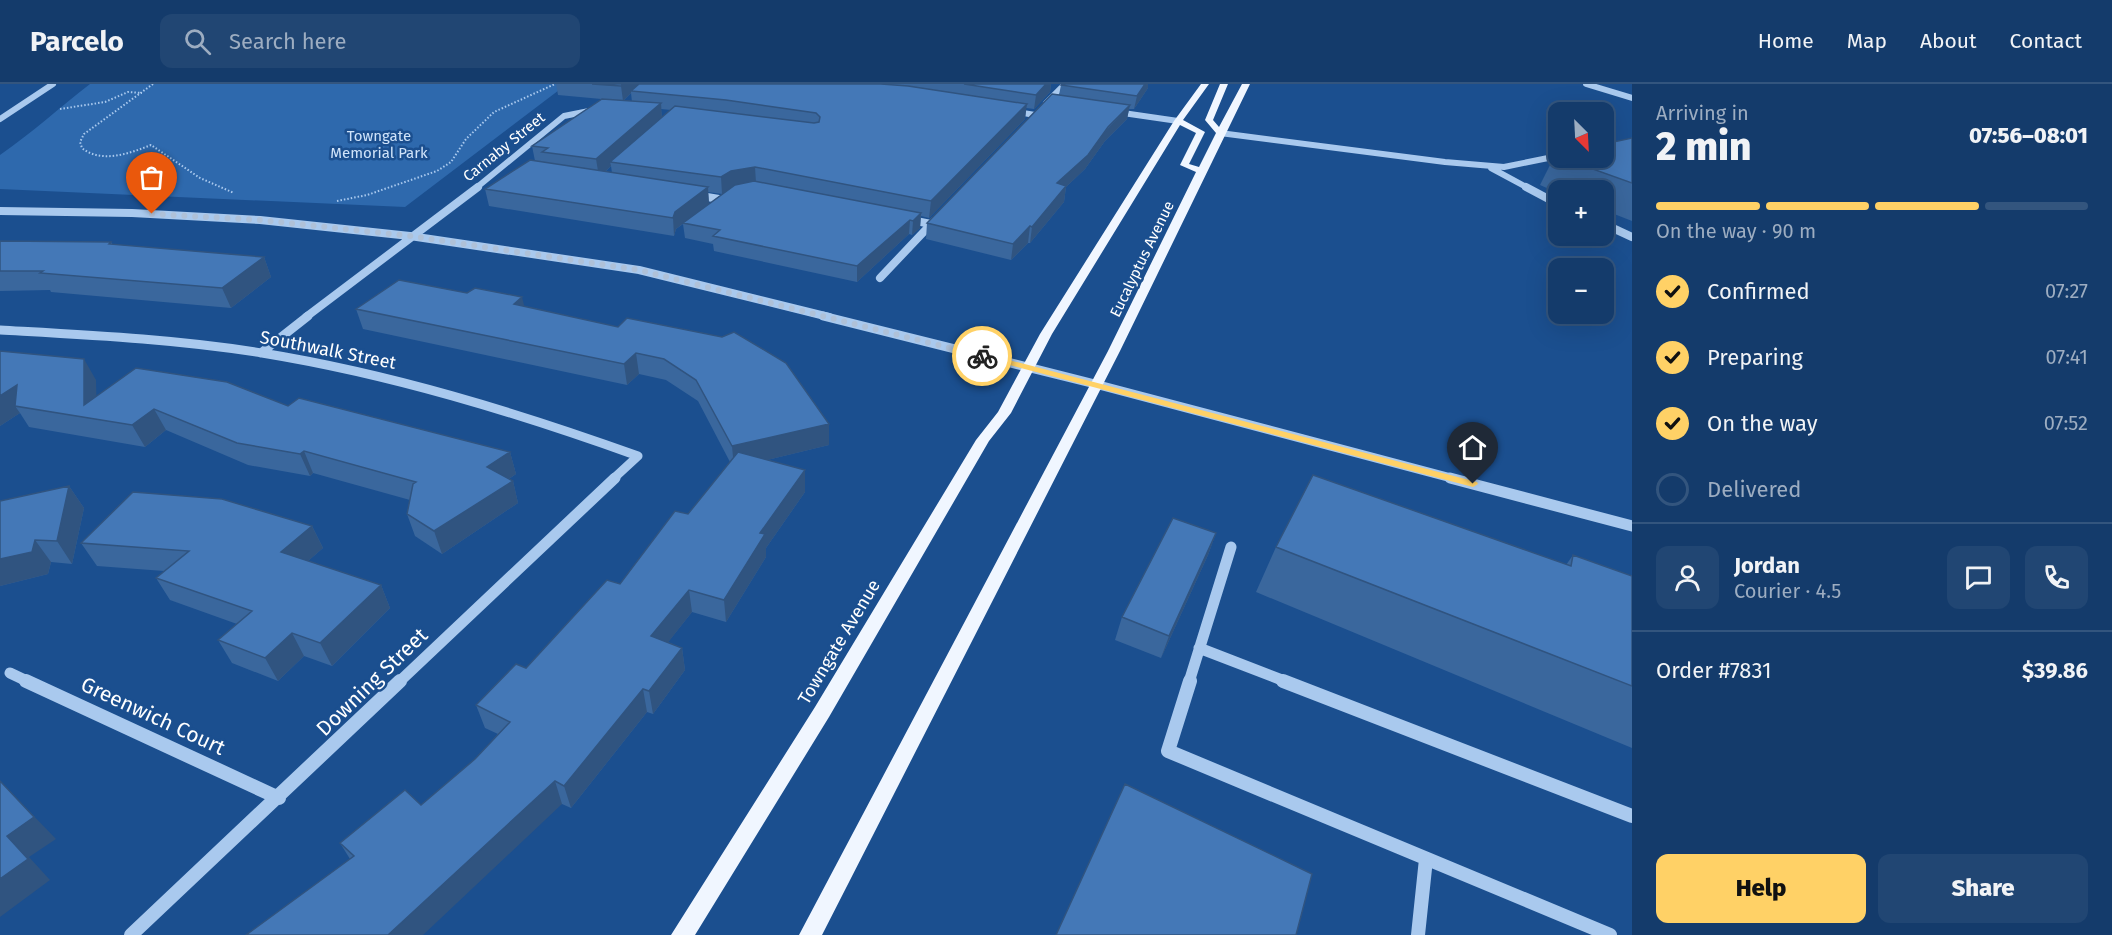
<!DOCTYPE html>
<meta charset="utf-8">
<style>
:root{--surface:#143b6b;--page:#214673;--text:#f1f3f6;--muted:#9dadc1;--line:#33557e;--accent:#ffd166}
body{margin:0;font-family:"Fira Sans",sans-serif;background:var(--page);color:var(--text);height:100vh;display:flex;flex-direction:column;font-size:22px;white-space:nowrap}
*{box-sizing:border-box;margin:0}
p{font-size:20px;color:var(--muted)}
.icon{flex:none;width:33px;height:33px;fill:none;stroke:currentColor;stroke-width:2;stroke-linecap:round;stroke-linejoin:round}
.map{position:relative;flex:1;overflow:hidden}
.details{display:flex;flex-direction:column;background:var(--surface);width:480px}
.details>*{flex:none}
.needle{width:39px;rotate:156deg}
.fabs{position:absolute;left:1548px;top:18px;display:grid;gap:12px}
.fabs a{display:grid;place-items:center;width:66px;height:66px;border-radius:12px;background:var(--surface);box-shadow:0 6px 24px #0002,0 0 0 2px var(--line);font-size:30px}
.pin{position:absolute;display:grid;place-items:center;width:51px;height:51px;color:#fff;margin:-62px -26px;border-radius:50% 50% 50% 0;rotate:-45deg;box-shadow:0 0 6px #0007}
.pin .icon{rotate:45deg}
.courier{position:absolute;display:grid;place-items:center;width:60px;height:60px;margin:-30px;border:4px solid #ffd166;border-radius:50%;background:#fff;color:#222;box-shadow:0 2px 8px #0007}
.headline em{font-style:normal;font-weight:800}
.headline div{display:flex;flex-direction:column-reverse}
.headline{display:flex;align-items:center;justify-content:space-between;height:102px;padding:0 24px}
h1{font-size:39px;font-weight:800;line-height:45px}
.bar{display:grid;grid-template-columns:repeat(4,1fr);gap:9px 6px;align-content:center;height:72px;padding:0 24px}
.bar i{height:8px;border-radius:4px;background:var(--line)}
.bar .active{background:var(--accent)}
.bar p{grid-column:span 4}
.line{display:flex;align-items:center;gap:15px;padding:0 24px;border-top:2px solid var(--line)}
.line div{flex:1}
.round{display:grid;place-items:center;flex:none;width:63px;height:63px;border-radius:12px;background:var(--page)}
ol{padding:0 24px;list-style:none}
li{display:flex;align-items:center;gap:18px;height:66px}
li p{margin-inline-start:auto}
li .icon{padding:6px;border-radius:50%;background:var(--accent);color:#111;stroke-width:4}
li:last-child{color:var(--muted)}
li i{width:33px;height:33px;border:3px solid var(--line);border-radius:50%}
.primary-button{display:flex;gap:12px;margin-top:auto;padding:12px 24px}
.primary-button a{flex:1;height:69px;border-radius:12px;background:var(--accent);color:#111;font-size:24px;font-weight:800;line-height:69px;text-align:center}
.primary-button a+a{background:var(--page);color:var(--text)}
header{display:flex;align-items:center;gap:36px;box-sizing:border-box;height:84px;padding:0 30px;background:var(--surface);border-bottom:2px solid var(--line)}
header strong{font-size:28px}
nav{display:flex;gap:33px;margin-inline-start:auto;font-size:21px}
.search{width:420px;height:54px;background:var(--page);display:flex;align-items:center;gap:15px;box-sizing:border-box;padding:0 21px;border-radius:12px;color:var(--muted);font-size:22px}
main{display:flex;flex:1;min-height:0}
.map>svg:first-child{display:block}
.green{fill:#2e69ad}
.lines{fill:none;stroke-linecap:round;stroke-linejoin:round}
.path{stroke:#a9c9ee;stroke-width:2;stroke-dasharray:1.5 2;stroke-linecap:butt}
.minor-far4{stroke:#a9c9ee;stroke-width:6}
.minor-far3{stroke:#a9c9ee;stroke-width:8}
.minor-far2{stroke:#a9c9ee;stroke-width:9}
.minor-far1{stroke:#a9c9ee;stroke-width:11}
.minor{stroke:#a9c9ee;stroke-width:14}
.major{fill:#f0f6ff;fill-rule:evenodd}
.wall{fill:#3a679d;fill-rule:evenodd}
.shaded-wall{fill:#305480}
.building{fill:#4478b7;stroke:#305480;stroke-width:1.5}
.route{fill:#ffd166}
.done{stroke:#afc1d8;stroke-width:6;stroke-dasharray:0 10.8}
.labels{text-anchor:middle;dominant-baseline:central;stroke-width:5;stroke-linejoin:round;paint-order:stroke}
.far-park-label{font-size:15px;fill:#cfe3fa;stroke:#1b4f8f}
.far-street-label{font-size:15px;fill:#fff;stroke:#1b4f8f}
.street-label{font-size:18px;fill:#fff;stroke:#1b4f8f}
.near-street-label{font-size:21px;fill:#fff;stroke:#1b4f8f}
</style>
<header>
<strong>Parcelo</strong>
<div class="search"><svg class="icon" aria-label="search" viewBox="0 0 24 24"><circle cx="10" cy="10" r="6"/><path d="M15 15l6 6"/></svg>Search here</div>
<nav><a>Home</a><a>Map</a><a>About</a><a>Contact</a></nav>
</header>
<main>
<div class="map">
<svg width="1632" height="851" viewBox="0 0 1632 851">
<rect width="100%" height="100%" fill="#1b4f8f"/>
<path class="green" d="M90 0H567L405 123 0 105V71C32 49 60 23 90 0Z"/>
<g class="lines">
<path class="path" d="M153 0 84 50 80 58 82 64C101 80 131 69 151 61L200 94 234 109
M60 25 105 18 128 8 142 9
M337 117 367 111 437 87 451 78 466 55 494 28 555 0"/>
<path class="minor-far4" d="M1586 0 1632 14
M1046 19 1065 0
M1011 27 1035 31
M1116 28 1178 37
M0 35 53 0
M1220 49 1445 78 1504 83 1558 72
M1491 84 1528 104
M476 104 564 32 599 25"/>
<path class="minor-far3" d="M1526 103 1558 120
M695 111 725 116
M0 127 132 129 260 136 410 152 639 186 829 233
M906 135 931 140
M1604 140 1632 153
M880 194 934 137
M306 233 478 103"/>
<path class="minor-far2" d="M823 232 1095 300 1455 395
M0 246C88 251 175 255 262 269 391 290 515 328 638 372L613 395
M261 269 308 232"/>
<path class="minor-far1" d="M1450 394 1632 442
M1199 564 1287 598
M10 589 29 598
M399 598 615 394
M1189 598 1231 463"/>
<path class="minor" d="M26 597 279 714
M1190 597 1168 667 1610 851
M1283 597 1632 732
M131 851 400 597
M1418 851 1426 775"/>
<path class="major" d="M1201 0H1209L1183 36 1205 48 1189 80 1199 83 1216 49 1205 36 1220 0H1228L1213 36 1219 43 1242 0H1250L1120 267 822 851H799L1108 267 1196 88 1180 81 1196 49 1180 41 1052 250 1011 329 989 357 829 633 695 851H671L815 623 976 356 998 328 1040 250 1174 37Z"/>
</g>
<path class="wall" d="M556 0H1051L1050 8 1034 25 1026 24 1025 35 929 134 921 132 920 144 912 151 909 150 857 198 714 167 713 160 685 154 683 140 676 145 674 152 489 122 485 105 535 77 532 62 632 18 631 9 623 17 558 11ZM661 25 671 26 662 33ZM611 82 612 89 605 88ZM708 108 722 110 709 120Z
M1062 0H1148V4L1134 25H1129L1127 35 1105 57 1085 85 1066 103 1064 118 1030 159H1028L1011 176 926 155 927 139 1059 11 1061 1Z
M1632 54V137L1604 126V106H1558V109L1540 101 1555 71 1558 70V74H1604Z
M0 157 111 158 113 161 264 173 271 193 231 224 51 208 50 206 0 207Z
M524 222 618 243 829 340V361L767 376 805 408 766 464V473L726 538 692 528 668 558 682 564 685 586 653 630 647 628 571 724 562 720 350 775 340 759 421 721 475 675 498 650 485 644 476 621 526 584 620 500 688 430 730 378 698 317 666 296 639 290 627 301 363 245 356 225Z
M0 267 96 296V312L288 322 510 368 516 390 509 395 513 397 518 419 442 470 415 452 407 430 410 416 313 389 310 392 248 381 166 346 145 363 29 343 20 329 0 342Z
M69 402 84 424 72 480 51 478 48 490 0 502V417Z
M312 442 323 464 308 477 381 501 390 524 332 582 304 572 278 597 232 579 218 556 237 540 170 516 156 494 164 487 97 482 81 459Z
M1216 449 1208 471 1161 574 1115 556 1122 533Z
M1276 463 1566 481 1573 471 1632 492V664L1256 508Z"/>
<path class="shaded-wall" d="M623 0H641L631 7V9L623 17 621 2Z
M1046 0H1051L1050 8 1034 25 1036 11Z
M1145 0H1148V4L1134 25 1137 12Z
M661 19 662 35 610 78 611 82 599 93 596 75Z
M1027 20 1025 35 929 134 931 117Z
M1130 21 1127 35 1105 57 1085 85 1066 103 1064 118 1030 159 1032 143 1057 99Z
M755 83 756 99 722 110 721 93 731 87Z
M708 103 709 120 676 145 674 152 673 134 675 128Z
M921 129 920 144 912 151 913 137Z
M910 136 909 150 857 198V182Z
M1030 142 1028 159 1011 176 1013 160Z
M264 173 271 193 231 224 222 204Z
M522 213 527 233 514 220Z
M636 269 639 290 627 301 624 280Z
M84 275 96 296 97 336 84 321Z
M17 301 15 322 20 329 0 342V312Z
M154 325 166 346 145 363 132 341Z
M829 340V361L734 384 732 362Z
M304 367 313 389 310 392 300 370Z
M510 368 516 390 494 405 487 383Z
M805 386V408L766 464V473L726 538 724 516 760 449Z
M513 397 518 419 442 470 434 447Z
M69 402 84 424 72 480 57 457Z
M312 442 323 464 292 491 281 468Z
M1216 449 1208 471 1161 574 1169 552Z
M35 456 51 478 48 490 0 502V475Z
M381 501 390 524 332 582 320 559Z
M689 506 692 528 655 575 651 552Z
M292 549 304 572 278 597 265 574Z
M682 564 685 586 653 630 649 607Z
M643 605 647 628 571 724 564 702Z
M0 697 56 755 29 773 50 796 0 833V795L7 752Z
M555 697 562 720 423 851H388Z"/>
<path class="building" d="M592 0H623L621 2Z
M639 0H881L908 2 1027 20 931 117 755 83 731 87 721 93 610 78 675 22 814 39 819 38 820 33 816 29 726 16 631 7Z
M964 0H1046L1036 11Z
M1062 0H1145L1137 12 1061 1Z
M1052 10 1130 21 1108 43 1088 71 1057 99 1066 102 1032 143 1030 142 1013 160 927 139Z
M602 15 661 19 596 75 542 68 548 64 532 62Z
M1632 54V99L1562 74H1604V60Z
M530 76 708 103 675 128 673 134 485 105Z
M754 97 921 129 913 137 910 136 857 182 713 152 720 146 683 139 735 101Z
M0 157 111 158 109 160 264 173 222 204 40 189 43 187H0Z
M399 196 467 209 475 204 522 213 514 220 618 243 627 234 722 253 734 248 786 279 829 340 732 362 696 296 664 275 636 269 624 280 356 225Z
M0 267 84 275V321L136 284 227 298 288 322 299 314 510 368 487 383 513 397 434 447 407 430 413 400 416 398 304 367 300 370 237 359 154 325 132 341 15 322 17 301 0 312Z
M738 368 805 386 760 449 765 450 724 516 689 506 651 552 682 564 649 607 643 605 564 702 555 697 388 851H246L354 772 340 759 405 706 421 721 475 675 510 638 476 621 516 580 526 584 607 496 620 500 675 427 688 430Z
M1313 391 1571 482 1573 471 1632 492V602L1276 463Z
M69 402 57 457 35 456 32 468 0 475V417Z
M133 408 222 415 312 442 281 468 381 501 320 559 292 549 265 574 218 556 252 527 156 494 189 467 81 459Z
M1173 434 1216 449 1169 552 1122 533Z
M0 697 34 733 7 752 28 775 0 795Z
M1125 700 1312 790 1296 851H1056Z"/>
<path class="route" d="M982 269 1477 398 1478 400 1473 403 979 273 978 272Z"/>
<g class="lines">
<path class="done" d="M152 130 260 136 410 152 639 186 982 272"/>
</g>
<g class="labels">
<g class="far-park-label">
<text x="379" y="52">Towngate<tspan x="379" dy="17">Memorial Park</tspan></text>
</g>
<g class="far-street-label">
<text transform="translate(504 63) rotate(-39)">Carnaby Street</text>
<text transform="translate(1142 175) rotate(-64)">Eucalyptus Avenue</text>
</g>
<g class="street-label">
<text transform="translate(328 266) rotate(11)">Southwalk Street</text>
<text transform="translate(839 558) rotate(-59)">Towngate Avenue</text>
</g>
<g class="near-street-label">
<text transform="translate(372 598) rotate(-44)">Downing Street</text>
<text transform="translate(153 632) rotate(25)">Greenwich Court</text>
</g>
</g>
</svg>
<div class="fabs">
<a><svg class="needle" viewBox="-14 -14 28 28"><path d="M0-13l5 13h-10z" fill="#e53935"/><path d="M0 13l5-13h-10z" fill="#9dadc1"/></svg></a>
<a>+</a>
<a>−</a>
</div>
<div class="pin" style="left:152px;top:130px;background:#ea580c"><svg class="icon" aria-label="bag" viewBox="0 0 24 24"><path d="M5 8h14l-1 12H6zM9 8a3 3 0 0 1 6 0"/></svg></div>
<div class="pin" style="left:1473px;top:400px;background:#1f2937"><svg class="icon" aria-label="home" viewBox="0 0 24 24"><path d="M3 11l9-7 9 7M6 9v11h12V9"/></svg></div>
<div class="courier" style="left:982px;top:272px"><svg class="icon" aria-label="bike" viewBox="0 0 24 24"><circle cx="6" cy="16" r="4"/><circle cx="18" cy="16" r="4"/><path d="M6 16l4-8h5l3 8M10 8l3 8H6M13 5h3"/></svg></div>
</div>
<section class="details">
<div class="headline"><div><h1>2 min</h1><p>Arriving in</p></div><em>07:56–08:01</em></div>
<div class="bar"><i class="active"></i><i class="active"></i><i class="active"></i><i></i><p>On the way · 90 m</p></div>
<ol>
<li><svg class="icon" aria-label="check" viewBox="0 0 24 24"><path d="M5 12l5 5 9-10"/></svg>Confirmed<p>07:27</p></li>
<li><svg class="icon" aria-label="check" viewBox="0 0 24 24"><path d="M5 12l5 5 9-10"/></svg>Preparing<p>07:41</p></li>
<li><svg class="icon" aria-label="check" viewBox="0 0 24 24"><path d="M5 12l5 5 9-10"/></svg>On the way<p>07:52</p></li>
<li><i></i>Delivered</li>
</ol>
<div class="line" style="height:108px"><a class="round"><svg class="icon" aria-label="person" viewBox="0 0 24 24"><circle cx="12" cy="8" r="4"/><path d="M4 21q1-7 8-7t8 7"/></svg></a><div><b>Jordan</b><p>Courier · 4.5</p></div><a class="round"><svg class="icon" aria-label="chat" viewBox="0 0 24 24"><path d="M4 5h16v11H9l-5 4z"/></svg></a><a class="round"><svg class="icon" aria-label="phone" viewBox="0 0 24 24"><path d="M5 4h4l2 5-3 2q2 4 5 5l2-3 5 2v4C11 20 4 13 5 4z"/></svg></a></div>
<div class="line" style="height:78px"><div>Order #7831</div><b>$39.86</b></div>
<div class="primary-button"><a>Help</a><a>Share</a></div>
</section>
</main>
